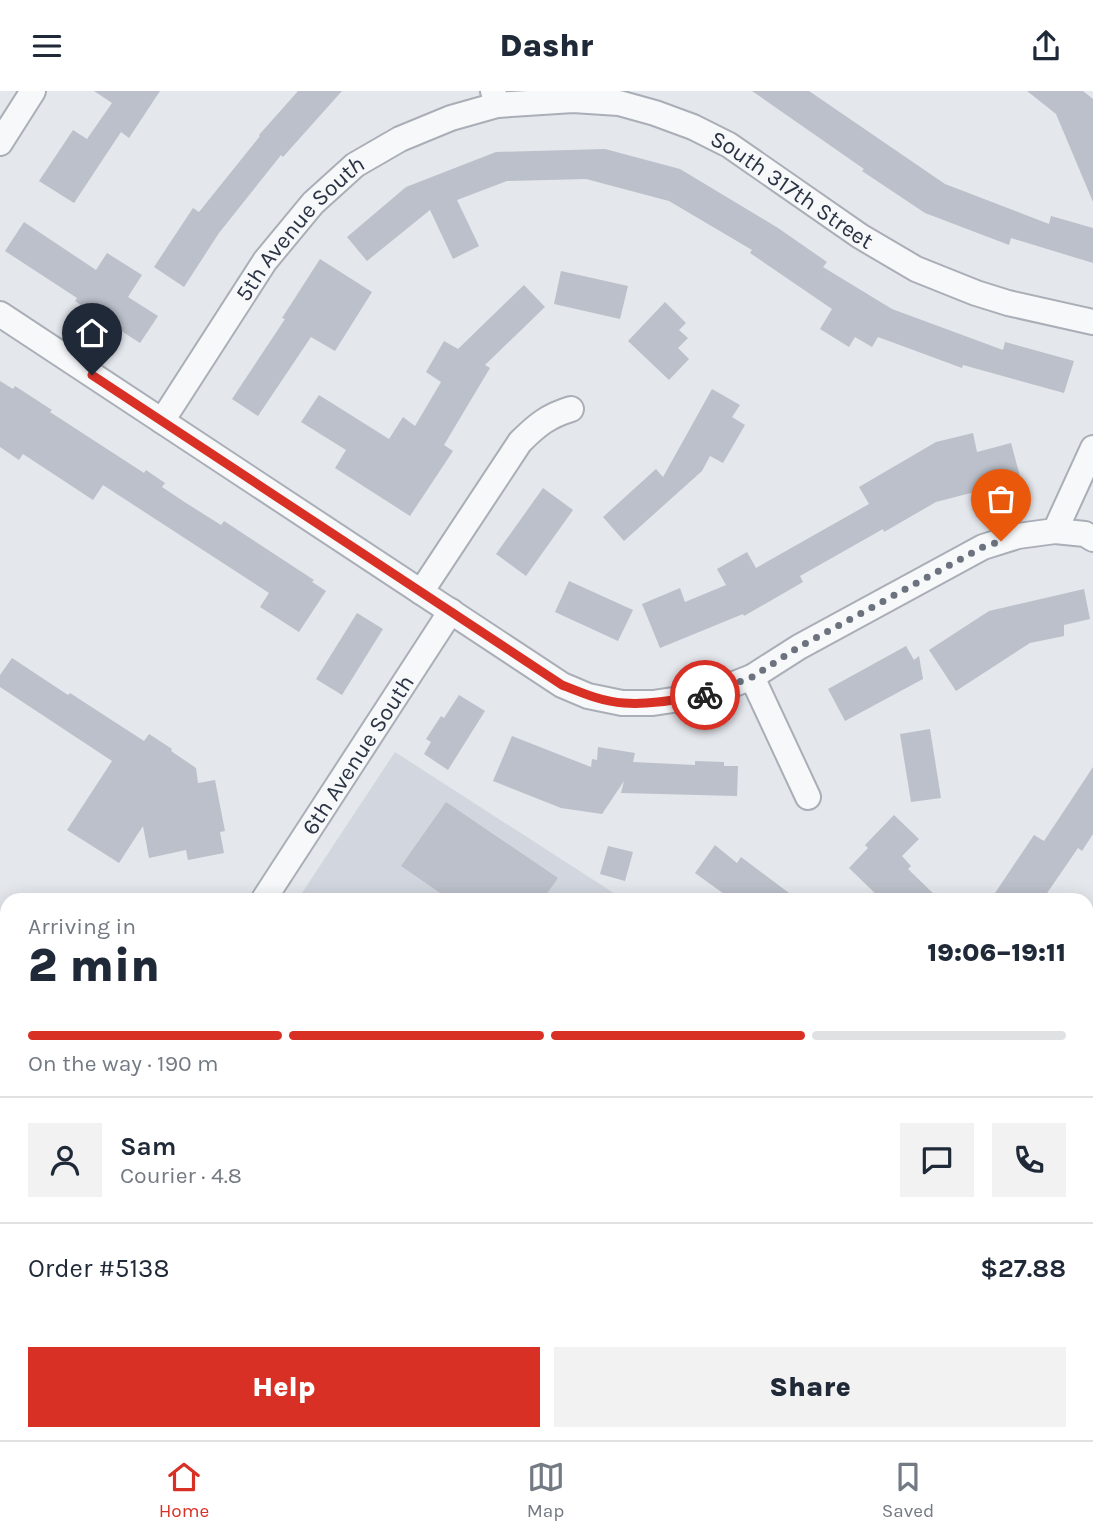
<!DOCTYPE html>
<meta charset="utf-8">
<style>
:root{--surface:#fff;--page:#f2f2f3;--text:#1f2937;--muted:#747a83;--line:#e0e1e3;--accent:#d93025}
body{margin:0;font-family:Karla,sans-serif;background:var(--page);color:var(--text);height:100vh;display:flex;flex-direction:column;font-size:26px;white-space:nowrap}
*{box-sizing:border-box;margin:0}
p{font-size:23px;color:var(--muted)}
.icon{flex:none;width:38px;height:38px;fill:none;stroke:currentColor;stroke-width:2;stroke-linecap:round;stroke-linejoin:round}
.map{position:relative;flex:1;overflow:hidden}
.sheet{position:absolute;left:0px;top:802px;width:1094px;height:548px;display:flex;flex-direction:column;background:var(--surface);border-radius:21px 21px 0 0;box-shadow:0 4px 18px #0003}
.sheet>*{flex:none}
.pin{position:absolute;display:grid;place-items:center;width:60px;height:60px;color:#fff;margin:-72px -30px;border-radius:50% 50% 50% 0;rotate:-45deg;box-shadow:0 0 7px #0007}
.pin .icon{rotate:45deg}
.courier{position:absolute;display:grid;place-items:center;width:70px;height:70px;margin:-35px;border:5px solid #d93025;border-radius:50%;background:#fff;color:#222;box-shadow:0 2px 9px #0007}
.summary em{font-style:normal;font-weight:800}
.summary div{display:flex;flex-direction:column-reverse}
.summary{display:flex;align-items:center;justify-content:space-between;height:119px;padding:0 28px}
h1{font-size:46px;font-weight:800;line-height:52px}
.bar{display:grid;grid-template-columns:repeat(4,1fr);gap:10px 7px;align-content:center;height:84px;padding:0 28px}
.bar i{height:9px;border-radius:5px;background:var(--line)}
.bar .selected{background:var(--accent)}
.bar p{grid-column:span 4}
.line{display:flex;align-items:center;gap:18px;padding:0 28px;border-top:2px solid var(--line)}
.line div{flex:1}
.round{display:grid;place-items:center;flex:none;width:74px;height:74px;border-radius:0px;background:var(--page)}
.cta{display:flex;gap:14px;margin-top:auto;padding:14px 28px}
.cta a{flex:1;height:80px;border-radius:0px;background:var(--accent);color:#fff;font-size:28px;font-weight:800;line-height:80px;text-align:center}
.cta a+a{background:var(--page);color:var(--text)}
header{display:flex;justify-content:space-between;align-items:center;height:91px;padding:0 28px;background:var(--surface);font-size:32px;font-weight:800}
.tab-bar{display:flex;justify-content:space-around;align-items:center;height:98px;border-top:2px solid var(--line);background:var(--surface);font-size:19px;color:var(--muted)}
.tab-bar a{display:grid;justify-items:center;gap:4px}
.tab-bar .selected{color:var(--accent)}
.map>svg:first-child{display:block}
.built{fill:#d2d6de}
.green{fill:#c9d6c5}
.building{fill:#bbc0ca}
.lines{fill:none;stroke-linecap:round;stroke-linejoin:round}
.minor-casing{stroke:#a9aeb7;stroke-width:28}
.primary-casing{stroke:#a3abb8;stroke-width:42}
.path{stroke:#c2c5cb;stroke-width:4.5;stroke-dasharray:5 5;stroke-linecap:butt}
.minor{stroke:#f7f8fa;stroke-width:24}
.primary{stroke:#fff;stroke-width:38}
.done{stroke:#6c737f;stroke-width:7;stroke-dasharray:0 12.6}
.route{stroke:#d93025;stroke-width:9}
.labels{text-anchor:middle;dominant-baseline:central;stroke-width:5;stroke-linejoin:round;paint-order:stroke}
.street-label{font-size:23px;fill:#2b3445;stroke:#f4f6f9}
</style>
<header><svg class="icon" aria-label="menu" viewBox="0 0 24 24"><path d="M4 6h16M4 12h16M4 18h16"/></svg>Dashr<svg class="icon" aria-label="share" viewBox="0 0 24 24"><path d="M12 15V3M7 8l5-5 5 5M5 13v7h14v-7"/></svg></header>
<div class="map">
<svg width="1093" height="1349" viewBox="0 0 1093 1349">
<rect width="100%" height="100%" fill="#e4e7ec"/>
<path class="built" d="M395 661 623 808H298Z
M851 1342H937L932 1349H862Z"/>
<path class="green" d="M0 891 7 896V1072L0 1069Z"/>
<path class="building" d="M94 0H160L129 47 121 41 74 112 39 90 73 39 87 48 112 12Z
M298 0H342L283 66 281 64 219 142 184 196 154 176 193 117 199 121 260 45 259 44Z
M752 0H809L945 93 1049 133 1051 125 1093 137V172L1011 147 1009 154 925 122 862 80 864 78Z
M1027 0H1083L1093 8V111L1056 23Z
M605 58 680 78 778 137 827 171 823 176 892 218 1003 259 1005 251 1074 270 1064 302 963 274 962 277 878 246 872 256 855 246 849 256 820 238 832 218 750 162 752 159 669 110 586 88 507 90 457 109 479 155 453 168 430 119 367 170 347 146 406 96 496 61Z
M24 131 96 179 107 162 142 184 128 206 158 225 140 252 75 210 77 207 5 160Z
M320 168 372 201 335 260 311 246 258 325 232 308 285 228 282 227Z
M561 180 628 195 620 228 554 213Z
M524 194 545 216 485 274 490 277 444 354 453 360 410 425 335 377 346 359 301 331 319 304 389 348 403 326 415 335 441 291 426 281 444 250 458 258Z
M665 211 686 232 679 239 688 247 678 257 689 268 669 289 628 250Z
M0 290 13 298 15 295 52 319 50 321 144 382 146 379 165 392 162 396 186 412 221 434 224 430 314 489 312 491 326 500 299 541 260 516 269 502 103 394 93 409 23 363 19 369 0 356Z
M712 298 740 314 732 326 745 334 723 372 710 365 702 380 624 450 603 426 656 378 663 386Z
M973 342 977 361 1011 352 1021 389 936 411 884 441 883 438 800 485 803 491 744 525 743 523 660 557 642 513 680 497 685 511 726 494 717 478 747 461 756 477 869 413 859 396 936 351Z
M543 397 573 419 526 485 496 463Z
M569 490 633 519 618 550 555 521Z
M1084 498 1090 528 1064 534V545L1030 552 956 600 929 559 989 520Z
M357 522 383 538 342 604 316 588Z
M906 555 914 569 919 565 923 588 845 630 828 598Z
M12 567 68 604 70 602 144 650 149 643 172 658 171 660 196 677 198 692 215 689 225 740 220 741 224 762 188 769 186 759 149 767 143 735 119 772 67 739 112 670 0 596V584Z
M459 604 485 620 448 679 424 663 431 651 426 648 441 625 444 627Z
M930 638 941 707 911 711 900 643Z
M512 645 591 676 592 668 597 669 598 656 635 662 633 671 695 674V670L724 671V675H738L737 705 621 702 624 690 602 723 561 717 493 690Z
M1093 676V743L1082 760 1078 757 1043 808H991L1034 744 1044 750Z
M446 711 558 787 543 808H449L401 775Z
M894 724 919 748 902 765 911 775 908 778 939 808H881L849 777 868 757 865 754Z
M715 754 737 772 741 766 797 808H731L695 782Z
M608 755 633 761 625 790 600 783Z"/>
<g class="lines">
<defs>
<g id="minor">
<path id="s1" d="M493 0 497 14 573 9 619 12 655 22 693 36 729 54 860 145 916 178 976 202 1008 212 1093 231"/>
<path d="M0 52 33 0"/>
<path d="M0 223 562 594 588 605 622 612H653L706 604 752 586 799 556 983 456 1018 445 1055 440 1093 357"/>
<path id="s2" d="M162 330 265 170 313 112 355 74 400 48 451 27 497 14"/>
<path d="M1055 440 1085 443 1093 448"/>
<path d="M421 501 520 351C537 334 548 325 571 318"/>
<path d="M752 586 808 706"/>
<path id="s3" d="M264 808 451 520"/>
<path d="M1087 838 1093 829"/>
</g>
<path id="primary" d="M0 854 7 859
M750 1342 760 1349"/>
</defs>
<use href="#minor" class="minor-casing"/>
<use href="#primary" class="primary-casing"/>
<path class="path" d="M266 1342 287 1349
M454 1349 459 1342"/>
<use href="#minor" class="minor"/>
<use href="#primary" class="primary"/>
</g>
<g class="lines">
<path class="done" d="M705 604 752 586 799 556 983 456 1001 450"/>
<path class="route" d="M92 284 562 594C582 602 603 611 624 612 651 614 679 608 705 604"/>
</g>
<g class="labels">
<g class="street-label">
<text stroke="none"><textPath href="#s1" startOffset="332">South 317th Street</textPath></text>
<text stroke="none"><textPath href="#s2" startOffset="238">5th Avenue South</textPath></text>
<text stroke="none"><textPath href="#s3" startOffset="172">6th Avenue South</textPath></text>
</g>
</g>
</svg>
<div class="pin" style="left:1001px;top:450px;background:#ea580c"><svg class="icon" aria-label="bag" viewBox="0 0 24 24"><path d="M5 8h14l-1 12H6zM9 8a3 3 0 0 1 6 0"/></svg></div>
<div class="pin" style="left:92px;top:284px;background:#1f2937"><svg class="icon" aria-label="home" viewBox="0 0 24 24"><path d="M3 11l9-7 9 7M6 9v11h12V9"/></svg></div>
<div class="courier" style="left:705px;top:604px"><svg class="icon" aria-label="bike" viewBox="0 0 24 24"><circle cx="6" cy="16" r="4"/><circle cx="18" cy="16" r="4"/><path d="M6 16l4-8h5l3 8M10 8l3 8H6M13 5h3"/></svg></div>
<section class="sheet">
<div class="summary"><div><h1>2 min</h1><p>Arriving in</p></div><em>19:06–19:11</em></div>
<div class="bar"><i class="selected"></i><i class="selected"></i><i class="selected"></i><i></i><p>On the way · 190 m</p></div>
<div class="line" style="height:126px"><a class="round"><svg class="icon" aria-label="person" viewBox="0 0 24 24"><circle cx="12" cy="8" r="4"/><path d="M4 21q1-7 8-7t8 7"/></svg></a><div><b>Sam</b><p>Courier · 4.8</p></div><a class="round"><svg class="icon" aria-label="chat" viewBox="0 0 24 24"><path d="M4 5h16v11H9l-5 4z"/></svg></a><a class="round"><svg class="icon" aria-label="phone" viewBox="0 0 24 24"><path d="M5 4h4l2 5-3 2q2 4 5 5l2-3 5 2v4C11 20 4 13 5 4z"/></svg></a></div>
<div class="line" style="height:91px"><div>Order #5138</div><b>$27.88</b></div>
<div class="cta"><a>Help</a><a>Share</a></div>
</section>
</div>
<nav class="tab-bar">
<a class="selected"><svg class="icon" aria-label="home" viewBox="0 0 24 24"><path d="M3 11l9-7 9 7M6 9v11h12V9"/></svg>Home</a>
<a><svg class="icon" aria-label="map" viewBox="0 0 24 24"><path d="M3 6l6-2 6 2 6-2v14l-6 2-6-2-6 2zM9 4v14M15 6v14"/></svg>Map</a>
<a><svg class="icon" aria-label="saved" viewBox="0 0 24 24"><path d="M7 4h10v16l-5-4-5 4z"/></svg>Saved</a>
</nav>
